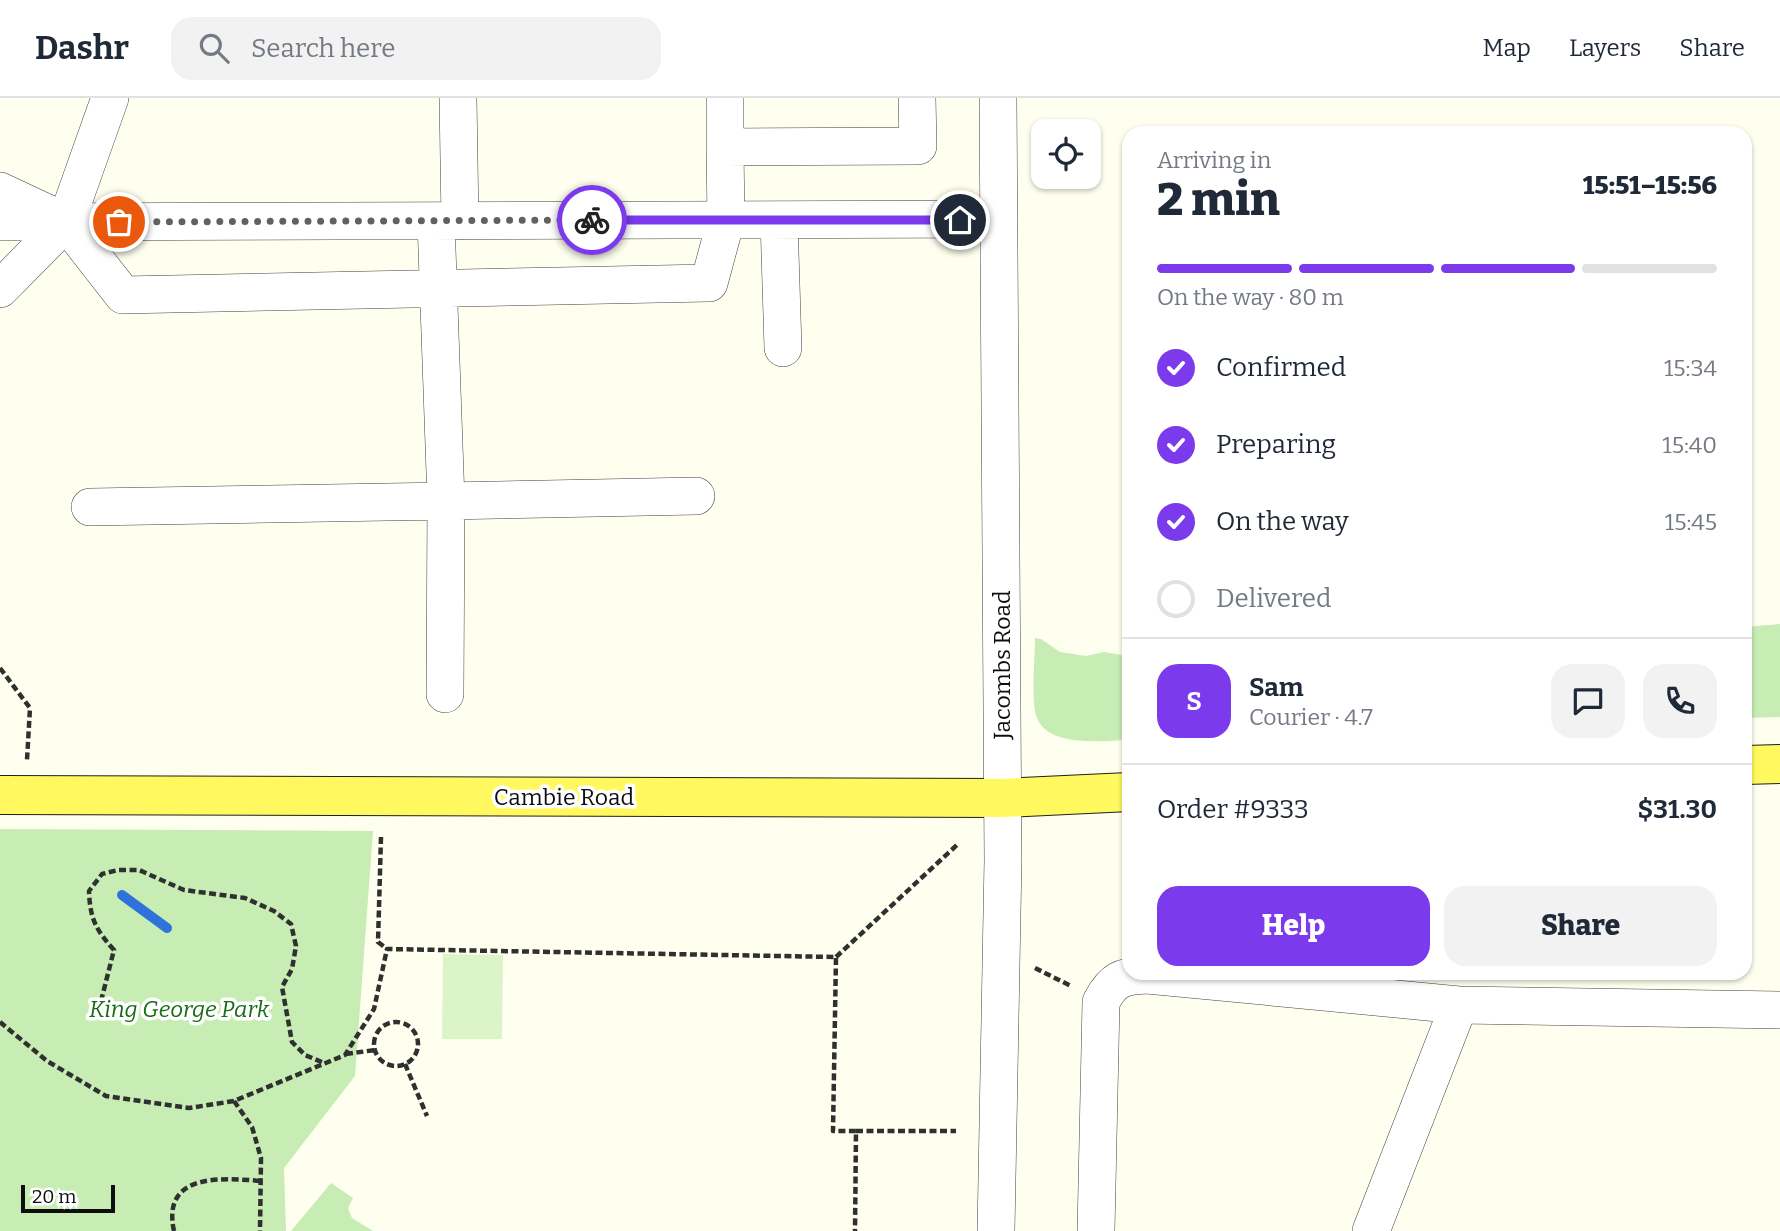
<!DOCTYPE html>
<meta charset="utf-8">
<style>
:root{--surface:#fff;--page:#f2f2f3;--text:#1f2937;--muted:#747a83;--line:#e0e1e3;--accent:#7c3aed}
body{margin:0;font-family:Bitter,serif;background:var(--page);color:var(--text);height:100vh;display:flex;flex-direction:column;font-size:26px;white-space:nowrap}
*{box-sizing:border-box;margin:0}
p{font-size:23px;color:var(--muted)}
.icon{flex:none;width:38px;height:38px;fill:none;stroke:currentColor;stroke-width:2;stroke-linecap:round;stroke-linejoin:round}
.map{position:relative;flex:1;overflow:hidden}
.details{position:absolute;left:1122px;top:28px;width:630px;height:854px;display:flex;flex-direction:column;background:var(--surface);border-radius:21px;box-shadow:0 2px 5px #0004}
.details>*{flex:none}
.buttons{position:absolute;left:1031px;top:21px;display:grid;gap:14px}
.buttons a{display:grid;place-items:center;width:70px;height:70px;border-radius:14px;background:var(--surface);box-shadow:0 2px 5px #0004;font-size:35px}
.scale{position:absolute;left:21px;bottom:18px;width:94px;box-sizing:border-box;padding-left:7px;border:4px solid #0e0e0e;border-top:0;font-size:19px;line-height:24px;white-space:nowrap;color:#0e0e0e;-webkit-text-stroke:5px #fff;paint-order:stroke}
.pin{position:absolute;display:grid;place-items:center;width:60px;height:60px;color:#fff;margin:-30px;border:4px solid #fff;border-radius:50%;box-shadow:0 2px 7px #0007}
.courier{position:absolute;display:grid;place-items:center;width:70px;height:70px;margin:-35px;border:5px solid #7c3aed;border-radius:50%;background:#fff;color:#222;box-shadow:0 2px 9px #0007}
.headline em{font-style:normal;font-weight:800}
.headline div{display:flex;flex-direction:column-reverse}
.headline{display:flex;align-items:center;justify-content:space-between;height:119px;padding:0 35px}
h1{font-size:46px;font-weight:800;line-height:52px}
.bar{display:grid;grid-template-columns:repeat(4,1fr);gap:10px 7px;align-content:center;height:84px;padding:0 35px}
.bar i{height:9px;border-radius:5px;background:var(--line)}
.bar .on{background:var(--accent)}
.bar p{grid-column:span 4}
.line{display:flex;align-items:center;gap:18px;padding:0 35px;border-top:2px solid var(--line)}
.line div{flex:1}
.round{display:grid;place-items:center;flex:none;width:74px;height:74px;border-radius:21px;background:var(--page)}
ol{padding:0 35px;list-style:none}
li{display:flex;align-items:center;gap:21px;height:77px}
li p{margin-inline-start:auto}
li .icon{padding:7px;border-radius:50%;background:var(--accent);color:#fff;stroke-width:4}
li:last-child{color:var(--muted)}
li i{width:38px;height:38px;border:4px solid var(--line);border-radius:50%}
.primary-button{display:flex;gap:14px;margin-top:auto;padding:14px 35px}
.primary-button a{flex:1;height:80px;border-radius:21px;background:var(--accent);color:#fff;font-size:28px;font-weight:800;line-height:80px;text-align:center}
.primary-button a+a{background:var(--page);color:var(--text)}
header{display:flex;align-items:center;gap:42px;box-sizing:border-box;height:98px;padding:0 35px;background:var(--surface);border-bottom:2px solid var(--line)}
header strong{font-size:33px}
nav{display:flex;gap:38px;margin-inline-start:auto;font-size:24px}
.search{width:490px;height:63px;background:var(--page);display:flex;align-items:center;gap:18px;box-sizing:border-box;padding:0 24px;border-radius:21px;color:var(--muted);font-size:26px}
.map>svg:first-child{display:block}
.green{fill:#c7edb5}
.pitch{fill:#dbf4c8}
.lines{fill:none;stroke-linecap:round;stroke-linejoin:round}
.stream{stroke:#2f72d9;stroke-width:10}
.minor-casing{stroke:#414141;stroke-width:38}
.major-casing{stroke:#1f1f1f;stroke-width:40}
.path{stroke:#303030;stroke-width:4.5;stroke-dasharray:7 3.5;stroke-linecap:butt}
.minor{stroke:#fff;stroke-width:37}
.major{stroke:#fff95f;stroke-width:38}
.done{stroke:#62625d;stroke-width:7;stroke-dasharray:0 12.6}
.route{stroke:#7c3aed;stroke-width:9}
.labels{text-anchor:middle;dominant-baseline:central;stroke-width:7;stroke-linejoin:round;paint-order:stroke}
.street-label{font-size:23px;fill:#0e0e0e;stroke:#fff}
.park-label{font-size:23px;font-style:italic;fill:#186c18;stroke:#fff}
</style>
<header>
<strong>Dashr</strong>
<div class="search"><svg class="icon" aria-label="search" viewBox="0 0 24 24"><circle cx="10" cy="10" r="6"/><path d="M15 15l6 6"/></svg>Search here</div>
<nav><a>Map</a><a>Layers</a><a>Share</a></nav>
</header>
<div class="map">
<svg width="1780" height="1133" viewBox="0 0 1780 1133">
<rect width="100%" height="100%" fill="#ffffef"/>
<path class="green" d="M1780 526V619L1745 620V529Z
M1035 540 1041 541 1060 554 1086 558 1104 554 1122 557 1124 593 1129 597V642C1102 643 1045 650 1036 617 1031 601 1035 558 1035 540Z
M0 731 373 733 355 978 284 1070 286 1133H0Z
M331 1085 353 1100 348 1110 352 1120 373 1133H291Z"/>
<path class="pitch" d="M443 856 503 857 502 941H442Z"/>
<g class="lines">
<path class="stream" d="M122 797 167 830"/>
<defs>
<path id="minor" d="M458 0 460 123
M725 0V49
M0 93 66 124 123 197 709 185 726 122 725 49 918 48 917 0
M779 122 783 250
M0 124 999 121
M0 191 66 124 110 0
M90 409 446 403 436 123
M445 596 446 403 696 398
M996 1133 1003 762 998 0
M1096 1133 1101 904C1113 881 1122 878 1147 877L1459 907 1780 912
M1371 1133 1459 907"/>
<path id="major" d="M1745 667 1780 666
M0 697 1003 700 1129 694"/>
</defs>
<use href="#minor" class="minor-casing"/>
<use href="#major" class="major-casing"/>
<path class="path" d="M0 570 30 610 27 662
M381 739 378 844 387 851
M836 859 958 746
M1035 870 1071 888
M101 903 114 852C96 832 90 821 89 793L102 776 118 772H139L184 792 245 800 274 813 291 826 296 848 292 871 282 889 292 944 305 957 324 965
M0 924 47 963 106 998 189 1010 234 1003 345 957 374 911 387 851 836 859 833 1033H856L855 1133
M374 946a22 22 0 1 1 44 0a22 22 0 1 1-44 0Z
M346 956 375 952
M405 966 427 1018
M234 1003 252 1029 261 1060 260 1133
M856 1033H956
M174 1133C161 1074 223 1080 261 1083"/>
<use href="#minor" class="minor"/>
<use href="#major" class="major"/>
</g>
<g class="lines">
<path class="done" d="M119 124 592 122"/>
<path class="route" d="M592 122H960"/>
</g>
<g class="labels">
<g class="street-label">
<text transform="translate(1002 567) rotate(-90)">Jacombs Road</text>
<text x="564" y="699">Cambie Road</text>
</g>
<g class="park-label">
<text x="179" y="911">King George Park</text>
</g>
</g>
</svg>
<div class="buttons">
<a><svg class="icon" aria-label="locate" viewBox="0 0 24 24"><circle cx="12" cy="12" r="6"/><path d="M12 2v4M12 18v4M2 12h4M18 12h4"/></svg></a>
</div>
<div class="scale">20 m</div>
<div class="pin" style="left:119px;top:124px;background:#ea580c"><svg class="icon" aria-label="bag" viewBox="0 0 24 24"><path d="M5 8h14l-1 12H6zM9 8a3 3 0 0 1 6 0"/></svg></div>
<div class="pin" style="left:960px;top:122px;background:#1f2937"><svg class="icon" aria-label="home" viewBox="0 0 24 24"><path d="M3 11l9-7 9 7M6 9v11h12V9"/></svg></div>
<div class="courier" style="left:592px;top:122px"><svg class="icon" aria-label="bike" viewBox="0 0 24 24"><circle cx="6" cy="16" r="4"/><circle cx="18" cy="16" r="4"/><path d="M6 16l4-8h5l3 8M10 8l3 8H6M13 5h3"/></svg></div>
<section class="details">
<div class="headline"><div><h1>2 min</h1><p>Arriving in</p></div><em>15:51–15:56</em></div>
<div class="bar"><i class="on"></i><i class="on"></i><i class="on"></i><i></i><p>On the way · 80 m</p></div>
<ol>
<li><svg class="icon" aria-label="check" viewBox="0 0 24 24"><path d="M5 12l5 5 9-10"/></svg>Confirmed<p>15:34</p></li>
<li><svg class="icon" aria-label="check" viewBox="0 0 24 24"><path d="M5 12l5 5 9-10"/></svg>Preparing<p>15:40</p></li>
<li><svg class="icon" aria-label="check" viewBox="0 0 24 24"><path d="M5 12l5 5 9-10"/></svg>On the way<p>15:45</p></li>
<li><i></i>Delivered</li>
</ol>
<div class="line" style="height:126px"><b class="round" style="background:var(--accent);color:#fff">S</b><div><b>Sam</b><p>Courier · 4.7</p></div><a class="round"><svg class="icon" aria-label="chat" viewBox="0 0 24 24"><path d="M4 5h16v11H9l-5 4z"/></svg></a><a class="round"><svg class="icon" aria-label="phone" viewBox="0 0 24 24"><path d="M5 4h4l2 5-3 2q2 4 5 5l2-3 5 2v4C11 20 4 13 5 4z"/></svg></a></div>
<div class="line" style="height:91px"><div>Order #9333</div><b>$31.30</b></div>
<div class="primary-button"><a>Help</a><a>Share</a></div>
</section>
</div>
